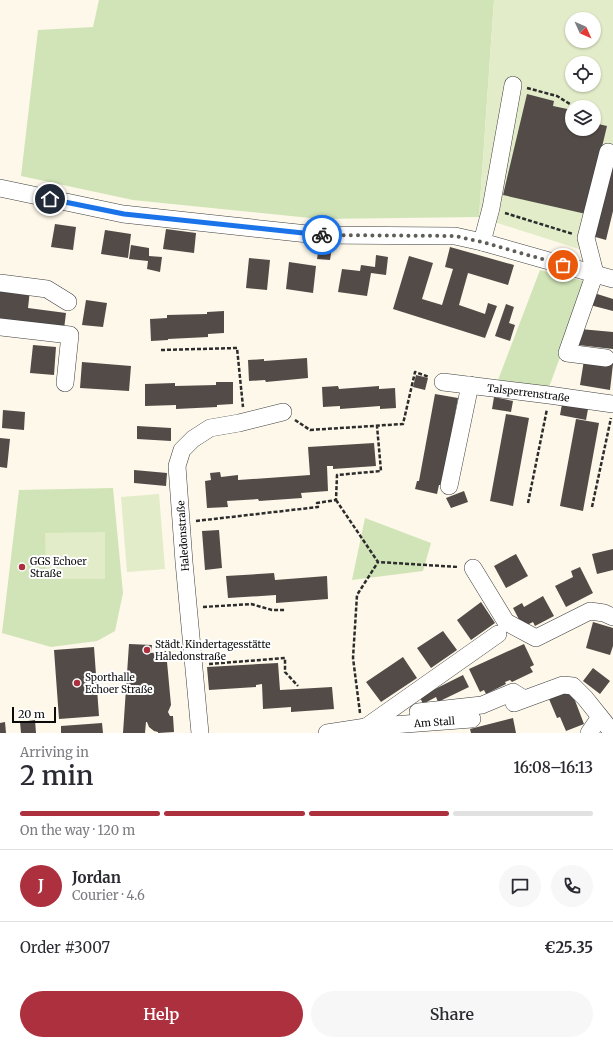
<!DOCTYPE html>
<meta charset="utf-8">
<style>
:root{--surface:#fff;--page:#f7f7f7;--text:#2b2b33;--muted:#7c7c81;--line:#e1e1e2;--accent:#ad303e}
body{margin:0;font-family:Merriweather,serif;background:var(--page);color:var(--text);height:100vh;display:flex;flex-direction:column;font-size:15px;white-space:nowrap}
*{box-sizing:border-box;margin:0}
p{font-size:13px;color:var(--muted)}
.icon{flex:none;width:22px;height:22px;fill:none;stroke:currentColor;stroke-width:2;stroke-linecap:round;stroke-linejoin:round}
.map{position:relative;height:733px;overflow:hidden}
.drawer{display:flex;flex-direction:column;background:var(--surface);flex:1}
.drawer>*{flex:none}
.needle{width:26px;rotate:135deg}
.controls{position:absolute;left:565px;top:12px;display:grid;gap:8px}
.controls a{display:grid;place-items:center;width:36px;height:36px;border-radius:50%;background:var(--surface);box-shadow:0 1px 3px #0004;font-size:20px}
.scale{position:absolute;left:12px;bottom:10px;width:44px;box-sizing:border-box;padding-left:4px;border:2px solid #0a0a0a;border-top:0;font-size:11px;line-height:14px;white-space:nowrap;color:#0a0a0a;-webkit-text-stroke:3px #fff;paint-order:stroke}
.pin{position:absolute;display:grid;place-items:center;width:34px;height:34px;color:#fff;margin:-17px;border:2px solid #fff;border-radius:50%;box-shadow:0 1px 4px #0007}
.courier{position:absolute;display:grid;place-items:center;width:40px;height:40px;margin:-20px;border:3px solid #1a73e8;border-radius:50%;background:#fff;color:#222;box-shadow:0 1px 5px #0007}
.summary em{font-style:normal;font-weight:600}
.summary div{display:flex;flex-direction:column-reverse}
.summary{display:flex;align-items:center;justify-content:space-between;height:68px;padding:0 20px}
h1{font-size:26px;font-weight:600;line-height:30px}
.bar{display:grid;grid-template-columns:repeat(4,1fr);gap:6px 4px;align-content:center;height:48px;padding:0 20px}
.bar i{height:5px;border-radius:3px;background:var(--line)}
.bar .active{background:var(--accent)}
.bar p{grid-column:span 4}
.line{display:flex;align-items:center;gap:10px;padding:0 20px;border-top:1px solid var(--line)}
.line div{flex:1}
.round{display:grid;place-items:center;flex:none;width:42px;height:42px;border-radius:21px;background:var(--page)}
.action{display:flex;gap:8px;margin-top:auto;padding:8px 20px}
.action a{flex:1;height:46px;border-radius:24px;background:var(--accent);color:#fff;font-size:16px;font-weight:600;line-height:46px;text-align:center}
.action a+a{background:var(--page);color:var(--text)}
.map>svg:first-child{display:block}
.green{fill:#d1e4b7}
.pitch{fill:#e2ecc8;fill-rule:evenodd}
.building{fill:#524b48}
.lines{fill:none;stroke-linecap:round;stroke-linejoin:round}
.minor-casing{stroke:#3d3d3d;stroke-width:18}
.path{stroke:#2c2c2c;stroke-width:2.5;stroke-dasharray:4 2;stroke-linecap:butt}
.minor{stroke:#fff;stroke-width:17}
.done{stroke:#5f5d58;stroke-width:4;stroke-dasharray:0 7.2}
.route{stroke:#1a73e8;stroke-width:5}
.poi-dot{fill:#ad303e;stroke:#fff;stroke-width:1.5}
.labels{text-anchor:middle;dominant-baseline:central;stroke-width:4;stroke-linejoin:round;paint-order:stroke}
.street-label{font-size:10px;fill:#0a0a0a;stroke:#fff}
.poi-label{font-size:10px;fill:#0a0a0a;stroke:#fff;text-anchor:start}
</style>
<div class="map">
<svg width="613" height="733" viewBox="0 0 613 733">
<rect width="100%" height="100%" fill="#fdf8e9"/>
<path class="green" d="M99 0H494L479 217 320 219 133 200 21 176 38 30 93 27Z
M540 270 588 282 549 387 498 380Z
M113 488 123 593 115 631 97 641 51 647 2 633 19 490Z
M365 518 431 543 423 571 352 580Z"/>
<path class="pitch" d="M494 0H613V150L582 250 479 217ZM572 19H594V41H572ZM572 63H594V85H572ZM572 107H594V129H572Z
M159 494 165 569 127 572 121 497Z
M105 532V579H46L45 533Z"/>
<path class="building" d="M527 94 554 101 553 106 572 110V129H594V123L607 126 586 214 503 195Z
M613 156V211L606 240 592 236Z
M55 224 76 227 73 250 51 247Z
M166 229 196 233 194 253 163 249Z
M105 230 131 234 128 258 101 254Z
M131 245 149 248V256L162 257 160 272 147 269 148 261 129 259Z
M319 247 332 248 330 260 317 259Z
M450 247 514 265 508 285 468 273 459 305 485 314 488 303 497 306 485 338 393 309 409 256 433 263 422 299 442 305 453 269 445 267Z
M376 255 388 257 386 275 371 273 367 296 338 292 342 269 360 271 361 265 375 267Z
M249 258 270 260 267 290 246 288Z
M289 262 316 266 313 293 286 289Z
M0 287 30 290 28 308 66 313 64 329 0 321Z
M594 293 613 299V311L590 305Z
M86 300 107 303 103 327 82 325Z
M506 304 514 307 509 323 515 325 510 341 495 336Z
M224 311V333L208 334V337L168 339V340L151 341 150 319 167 318V315L207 314V312Z
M580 329 613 332V349L578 345Z
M33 345 56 347 54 375 30 373Z
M307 358 308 378 266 382 265 380 249 381 248 360 264 359V361Z
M584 360 613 364 610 390 580 385Z
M82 362 131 366 129 391 80 388Z
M416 375 428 378 425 390 413 387Z
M216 382H233V404L217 405V407L176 409V405L145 406V384L175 383V386L216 385Z
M338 386 339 389 379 386V389L395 388 396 408 380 409V406L340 409V406L323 407 322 387Z
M435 394 458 398 442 485H439L437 494 415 489 417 481H419Z
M494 397 513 401 511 412 492 409Z
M562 404 588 409 586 420 560 415Z
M3 410 25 412 24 430 2 428Z
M506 414 529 418 513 506 490 501Z
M576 419 599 423 583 511 560 506Z
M137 426 171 428V441L137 439Z
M0 438 10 439 7 468 0 467Z
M374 443 376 466 333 469V466H327L328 491 301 493 302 498 259 501 258 499 227 501 228 507 207 508 205 481 211 480 210 473 220 472 221 477 238 475V480L310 475 308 447Z
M134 470 167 473 166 486 134 483Z
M464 491 468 502 451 508 446 498Z
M219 530 222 568 205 570 202 531Z
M613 549V570L597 574 592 554Z
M516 554 528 576 506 588 494 566Z
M580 567 593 593 566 607 555 586 573 577 571 571Z
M274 573 275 580 327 576 328 599 276 603V595L228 598 226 576Z
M543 596 554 616 535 626 533 622 523 627 513 608 522 603 524 607Z
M481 602 495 623 471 640 457 620Z
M593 622 613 628V646L610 655 586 648Z
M443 631 457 650 431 668 417 648Z
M129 644 152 645 151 653 166 651 171 705 168 712 170 716H173L174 732 158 733V732L154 731 149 727 147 722H146L145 733H123Z
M524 644 534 665 530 667 533 672 512 682 510 680 505 682 506 684 486 694 484 690 480 692 469 669Z
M94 647 99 716 59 719 54 650Z
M403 657 417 678 381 702 366 682Z
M278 663 280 690 332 687 334 709 291 712V707L263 709 262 684 256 685V687L209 690 207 667Z
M593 668 610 681 600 694 583 681Z
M463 675 469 687 438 702 436 697 423 704 418 693 433 690Z
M571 690 584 724 566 731 560 717 557 718 549 699Z
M513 718 516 733H471L470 729Z
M35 720 36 733H21L20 722Z
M5 722 6 733H0V723Z
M102 723 103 733H61V726Z"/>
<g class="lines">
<defs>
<g id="minor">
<path d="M0 188 123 214 317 235 455 236 482 242 613 279"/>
<path d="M482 242 491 208 513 85"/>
<path d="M0 283 47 289 68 302"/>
<path d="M0 327 70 335 65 383"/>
<path d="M606 358 567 353 595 273 586 238 608 152"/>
<path id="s1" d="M443 382 549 395 613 404"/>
<path d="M449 486 470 385"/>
<path d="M473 568 506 622 536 638 590 611 604 613 613 617"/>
<path d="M514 703 563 685 573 686 585 698 613 733"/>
<path d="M418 712 482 705 513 692 524 699"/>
<path d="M366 727 498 634"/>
<path d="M200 733 184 562 177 466 182 450 193 439 210 428 239 423 283 412"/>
<path id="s2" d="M327 733 366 727 472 719"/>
<path d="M589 733 600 717"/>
</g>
</defs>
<use href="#minor" class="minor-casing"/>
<path class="path" d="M527 88 557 96 573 106
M505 213 573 234
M161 350 237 348 243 407
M295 420 310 430 403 424 415 372 429 377
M336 500 378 562 459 567
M528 503 547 409
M592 507 611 418
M196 521 318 507 317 503 336 500 337 475 381 471 377 426
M203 607 251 604 272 610H285
M209 664 285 658V672L298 686
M360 713 353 658 357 595 378 562"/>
<use href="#minor" class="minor"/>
</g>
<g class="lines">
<path class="done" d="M322 235 455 236 482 242 563 265"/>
<path class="route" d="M50 199 124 214 322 235"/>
</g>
<g class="poi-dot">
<circle cx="22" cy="567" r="4"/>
<circle cx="147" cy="650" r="4"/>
<circle cx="77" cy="683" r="4"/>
</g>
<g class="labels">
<g class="street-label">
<text stroke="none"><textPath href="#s1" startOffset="86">Talsperrenstraße</textPath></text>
<text transform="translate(183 536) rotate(-94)">Haledonstraße</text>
<text stroke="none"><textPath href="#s2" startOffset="108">Am Stall</textPath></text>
</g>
<g class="poi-label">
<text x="30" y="561">GGS Echoer<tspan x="30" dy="12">Straße</tspan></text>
<text x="155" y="644">Städt. Kindertagesstätte<tspan x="155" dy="12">Haledonstraße</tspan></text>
<text x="85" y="677">Sporthalle<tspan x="85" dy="12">Echoer Straße</tspan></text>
</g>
</g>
</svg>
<div class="controls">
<a><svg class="needle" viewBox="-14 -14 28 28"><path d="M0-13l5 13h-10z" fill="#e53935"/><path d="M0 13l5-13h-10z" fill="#7c7c81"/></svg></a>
<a><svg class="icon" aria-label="locate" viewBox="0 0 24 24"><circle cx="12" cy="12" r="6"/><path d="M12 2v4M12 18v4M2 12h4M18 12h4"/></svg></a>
<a><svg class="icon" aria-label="layers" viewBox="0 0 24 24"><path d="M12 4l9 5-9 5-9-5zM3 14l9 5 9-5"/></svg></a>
</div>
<div class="scale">20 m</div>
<div class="pin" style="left:563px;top:265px;background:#ea580c"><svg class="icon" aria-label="bag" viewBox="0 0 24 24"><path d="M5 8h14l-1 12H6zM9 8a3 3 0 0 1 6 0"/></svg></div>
<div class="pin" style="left:50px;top:199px;background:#1f2937"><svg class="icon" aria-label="home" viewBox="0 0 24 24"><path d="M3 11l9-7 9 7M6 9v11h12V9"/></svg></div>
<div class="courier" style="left:322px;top:235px"><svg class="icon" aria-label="bike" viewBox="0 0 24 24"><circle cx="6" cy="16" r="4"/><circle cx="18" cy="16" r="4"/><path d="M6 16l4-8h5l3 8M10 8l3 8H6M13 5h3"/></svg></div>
</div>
<section class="drawer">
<div class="summary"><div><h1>2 min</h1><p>Arriving in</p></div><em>16:08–16:13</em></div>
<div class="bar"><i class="active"></i><i class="active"></i><i class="active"></i><i></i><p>On the way · 120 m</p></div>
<div class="line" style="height:72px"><b class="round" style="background:var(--accent);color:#fff">J</b><div><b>Jordan</b><p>Courier · 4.6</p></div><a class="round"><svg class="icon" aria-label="chat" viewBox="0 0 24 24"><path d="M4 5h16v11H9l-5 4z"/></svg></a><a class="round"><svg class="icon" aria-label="phone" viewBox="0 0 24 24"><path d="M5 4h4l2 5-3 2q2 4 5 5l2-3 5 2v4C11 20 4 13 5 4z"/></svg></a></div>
<div class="line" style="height:52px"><div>Order #3007</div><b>€25.35</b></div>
<div class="action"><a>Help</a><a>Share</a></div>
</section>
